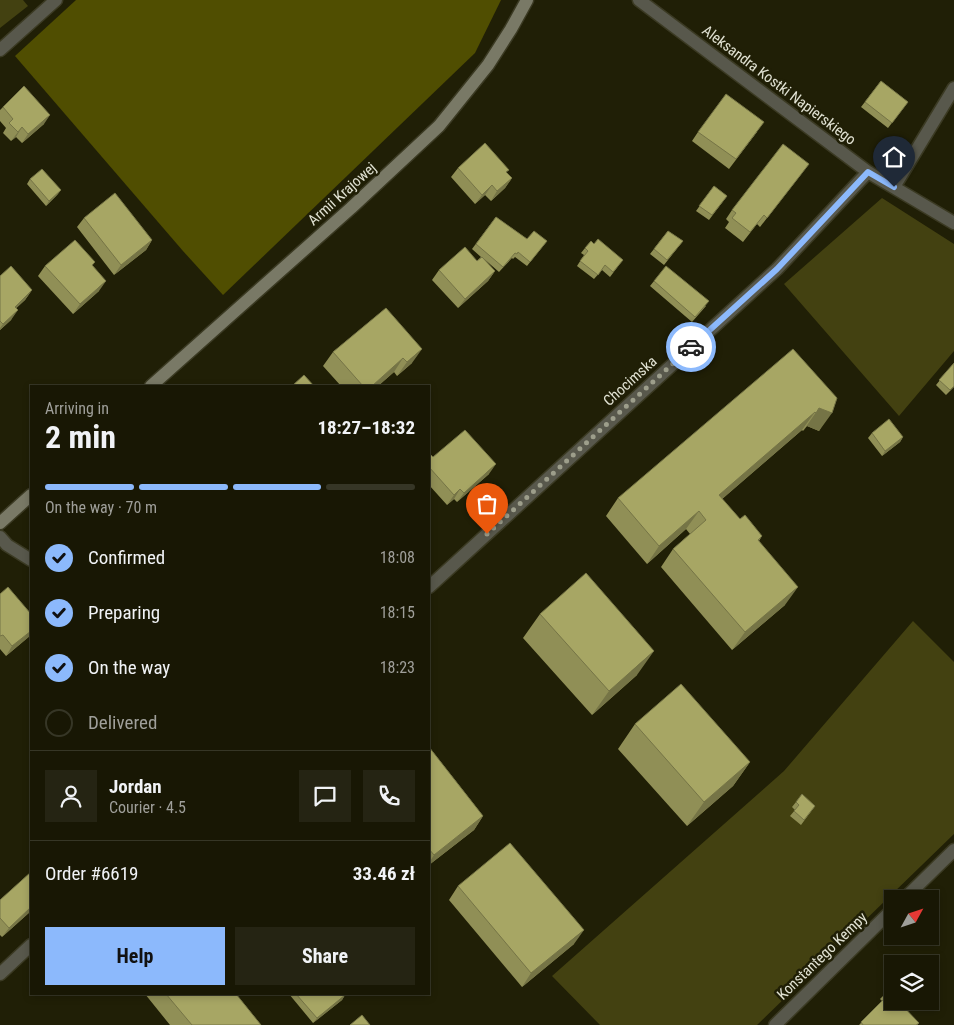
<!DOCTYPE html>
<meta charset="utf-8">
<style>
:root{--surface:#181704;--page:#252413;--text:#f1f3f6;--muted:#9f9f9a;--line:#363626;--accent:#8cb9fc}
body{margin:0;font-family:"Roboto Condensed",sans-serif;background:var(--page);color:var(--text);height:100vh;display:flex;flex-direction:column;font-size:19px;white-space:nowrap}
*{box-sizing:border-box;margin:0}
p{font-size:16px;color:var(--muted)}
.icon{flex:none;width:28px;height:28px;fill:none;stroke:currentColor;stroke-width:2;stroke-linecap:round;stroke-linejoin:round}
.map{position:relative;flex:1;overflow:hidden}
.details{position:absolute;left:30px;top:385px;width:400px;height:610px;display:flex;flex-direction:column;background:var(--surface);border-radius:0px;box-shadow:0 2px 8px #0003,0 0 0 1px var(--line)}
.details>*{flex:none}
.needle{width:32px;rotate:50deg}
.tools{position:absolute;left:884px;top:890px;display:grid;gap:10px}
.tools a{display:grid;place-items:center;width:55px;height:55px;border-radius:0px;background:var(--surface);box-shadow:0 2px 8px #0003,0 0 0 1px var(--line);font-size:25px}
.pin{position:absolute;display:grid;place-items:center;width:42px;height:42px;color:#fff;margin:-51px -21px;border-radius:50% 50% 50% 0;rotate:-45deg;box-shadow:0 0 5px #0007}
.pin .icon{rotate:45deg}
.courier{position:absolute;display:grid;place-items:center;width:50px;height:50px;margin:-25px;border:4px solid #8cb9fc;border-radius:50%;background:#fff;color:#222;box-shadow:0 1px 6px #0007}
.head em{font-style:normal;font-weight:700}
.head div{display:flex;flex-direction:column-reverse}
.head{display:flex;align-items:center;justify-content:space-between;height:85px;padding:0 15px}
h1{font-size:32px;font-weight:700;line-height:38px}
.bar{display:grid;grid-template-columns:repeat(4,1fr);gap:8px 5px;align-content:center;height:60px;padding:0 15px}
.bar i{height:6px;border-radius:4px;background:var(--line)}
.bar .on{background:var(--accent)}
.bar p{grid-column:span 4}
.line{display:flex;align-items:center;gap:12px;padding:0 15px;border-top:1px solid var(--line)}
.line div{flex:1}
.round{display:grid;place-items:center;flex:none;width:52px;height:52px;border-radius:0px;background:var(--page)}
ol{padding:0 15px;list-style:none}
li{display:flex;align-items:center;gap:15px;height:55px}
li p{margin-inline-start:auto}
li .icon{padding:5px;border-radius:50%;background:var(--accent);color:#111;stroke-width:4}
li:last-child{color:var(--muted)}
li i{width:28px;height:28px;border:2px solid var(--line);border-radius:50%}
.button{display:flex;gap:10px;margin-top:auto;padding:10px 15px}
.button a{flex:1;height:58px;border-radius:0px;background:var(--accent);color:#111;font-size:20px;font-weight:700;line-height:58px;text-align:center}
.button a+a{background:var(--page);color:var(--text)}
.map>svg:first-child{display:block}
.green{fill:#434111}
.forest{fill:#504e01}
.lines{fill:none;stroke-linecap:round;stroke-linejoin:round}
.street-casing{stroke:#3b3a23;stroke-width:15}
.secondary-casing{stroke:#3b3a23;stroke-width:15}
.street{stroke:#58584c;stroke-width:12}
.secondary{stroke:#797966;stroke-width:12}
.wall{fill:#908f56}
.shaded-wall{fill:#757446}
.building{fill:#a7a664;stroke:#757446}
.done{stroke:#9d9e8b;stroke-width:5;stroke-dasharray:0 9}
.route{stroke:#8cb9fc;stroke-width:6}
.labels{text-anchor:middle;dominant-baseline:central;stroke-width:5;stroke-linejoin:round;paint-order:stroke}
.street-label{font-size:15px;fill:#e1e2d3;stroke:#201f06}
</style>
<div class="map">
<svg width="954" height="1025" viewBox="0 0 954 1025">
<rect width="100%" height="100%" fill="#201f06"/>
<path class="green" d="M0 0H23L28 6 0 28Z
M882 198 954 244V351L899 416 784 284Z
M913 621 954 662V834L757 1025H600L552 976 784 771Z"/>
<path class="forest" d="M76 0H501L475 53 223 295 183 251 15 56Z"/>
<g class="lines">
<defs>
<path id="street" d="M639 0 868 172 954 223
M0 50 56 0
M894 187 954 88
M0 537 7 545 31 560
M429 587 777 269 868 172
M904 899 954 850
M0 974 31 945
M775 1025 892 910"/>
<path id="secondary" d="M151 386 351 208 439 126 488 65 511 29 527 0
M0 523 31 495"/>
</defs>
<use href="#street" class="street-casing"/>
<use href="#secondary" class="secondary-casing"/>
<use href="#street" class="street"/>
<use href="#secondary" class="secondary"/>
</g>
<path class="wall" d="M881 81 908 102 888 128 861 107Z
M3 107 44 124 22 143 16 137 11 141 3 133 6 128 0 121V110Z
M698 132H757L729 169 692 141Z
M458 168 506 173 512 178 505 188 491 201 485 195 475 204 451 177Z
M802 173 760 227 757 224 743 242 725 228 729 222 726 219 732 210Z
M30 179 61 190 57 195 46 206 27 184Z
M714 186 727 196 709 220 696 211Z
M496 217 527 239 547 241 527 266 515 257 513 259 512 258 499 272 483 258 495 271 488 281 458 308 432 280 439 270 477 261 481 257 472 249Z
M84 218 152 240 146 250 114 275 77 227Z
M668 231 683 241 664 265 650 254Z
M585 248 619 265 610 277 602 270 594 279 577 266 584 255 581 253Z
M95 262 92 266 99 291 73 314 38 276 45 266Z
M0 276 32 290 25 300 16 308 11 320 0 330Z
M654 281 706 306 692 322 650 286Z
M386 308 412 363 397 376 394 372 378 386H341L323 366 333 352Z
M954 363V387L946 395 936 385Z
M837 398 819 431 807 426 803 431 802 430 722 499 740 519 762 536 759 541 785 605 732 650 661 567 673 549 690 534 686 529 647 564 606 516 618 498Z
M872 433 903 437 900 442 882 456 868 438Z
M429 455 433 457 489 474 457 502 454 499 447 505 429 485Z
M0 594 31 614V635L6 656 0 649Z
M540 614 637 675 592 715 523 638Z
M635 724 750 762 733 786 687 826 618 749Z
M429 747 483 816 474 830 429 865Z
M796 802 815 806 801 825 790 816 795 810 792 807Z
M31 872V911L2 937 0 935V900Z
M458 886 574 944 522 987 449 900Z
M145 994H236L261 1025H170Z
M289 994H345V995L342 1000 313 1023Z
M884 995 892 1001H912L905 1009 919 1023 917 1025H859L882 1001 880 999Z"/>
<path class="shaded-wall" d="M50 115 44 124 22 143 28 134Z
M22 127 16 137 11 141 18 132Z
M512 178 505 188 491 201 497 191Z
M492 185 485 195 475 204 482 195Z
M61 190 57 195 46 206 49 201Z
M152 240 146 250 114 275 121 265Z
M495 271 488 281 458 308 465 299Z
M106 281 99 291 73 314 80 304Z
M32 290 25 300 8 316 15 307Z
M18 310 11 320 0 330V328L3 324Z
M422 349 412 363 397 376 407 362Z
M403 358 394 372 378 386H372Z
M819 408 832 413 819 431 807 426 803 431Z
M815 412 802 430 706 513 719 495Z
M903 437 900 442 882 456 885 451Z
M496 464 489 474 457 502 464 493Z
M460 489 454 499 447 505 454 495Z
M699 511 686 529 647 564 659 546Z
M798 587 785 605 732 650 745 632Z
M31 631V635L6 656 12 646Z
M654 651 637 675 592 715 609 691Z
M750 762 733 786 687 826 704 802Z
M483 816 474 830 429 865V863L434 855Z
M31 907V911L2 937 9 928Z
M584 930 574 944 522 987 531 973Z
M345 995 342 1000 313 1023 317 1018Z"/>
<path class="building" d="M881 81 908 102 892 123 865 102Z
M24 86 50 115 28 134 22 127 18 132 9 123 13 119 3 107Z
M726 94 764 122 736 159 698 132Z
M485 143 509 170 506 172 512 178 497 191 492 185 482 195 458 168Z
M783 144 809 164 767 218 764 215 750 232 732 218 736 213 732 210Z
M42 169 61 190 49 201 30 179Z
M714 186 727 196 712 215 699 206Z
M115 193 152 240 121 265 84 218Z
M496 217 527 239 534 231 547 241 530 262 518 252 517 254 515 253 503 267 476 244Z
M668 231 683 241 667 260 654 249Z
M598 239 623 260 613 272 605 265 598 275 580 261 588 251 585 248 591 241 594 244Z
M75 240 95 262 92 265 106 281 80 304 45 266Z
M465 247 477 261 482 257 495 271 465 299 439 270Z
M11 266 32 290 15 307 18 310 3 324 0 321V276Z
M666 266 709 301 695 317 654 281Z
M386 308 422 349 407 362 403 358 372 386H363L333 352Z
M793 349 837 398 832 413 819 408 816 413 815 412 719 495 740 519 745 515 762 536 758 540 798 587 745 632 673 549 706 520 699 511 659 546 618 498Z
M954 363V386L950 390 939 380Z
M304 375 314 386H292Z
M889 419 903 437 885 451 872 433Z
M465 430 496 464 464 493 460 489 454 495 429 467V455L430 454 433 457Z
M586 573 654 651 609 691 540 614Z
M8 587 31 614V631L12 646 3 635 0 636V594Z
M681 684 750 762 704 802 635 724Z
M429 747 483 816 434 855 429 849Z
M802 794 815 806 804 820 794 811 799 805 796 802Z
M510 843 584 930 531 973 458 886Z
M31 872V907L9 928 0 918V900Z
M892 986V996L890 993 886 997 884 995Z
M890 993 892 996V1001H898L919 1023 916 1025H863L861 1022Z
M166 994H236L261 1025H192Z
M296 994H345V995L317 1018Z
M898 1001H911L904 1008Z
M362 1015 370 1025H350Z"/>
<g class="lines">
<path class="done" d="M487 534 691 347"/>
<path class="route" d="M691 347 777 269 868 172 894 187"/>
</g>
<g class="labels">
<g class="street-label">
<text transform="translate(779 85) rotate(37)">Aleksandra Kostki Napierskiego</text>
<text transform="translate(342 194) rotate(-42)">Armii Krajowej</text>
<text transform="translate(630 381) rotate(-42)">Chocimska</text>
<text transform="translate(822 956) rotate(-44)">Konstantego Kempy</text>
</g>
</g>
</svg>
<div class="tools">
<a><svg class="needle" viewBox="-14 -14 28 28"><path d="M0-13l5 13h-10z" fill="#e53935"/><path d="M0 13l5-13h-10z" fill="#9f9f9a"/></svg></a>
<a><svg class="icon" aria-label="layers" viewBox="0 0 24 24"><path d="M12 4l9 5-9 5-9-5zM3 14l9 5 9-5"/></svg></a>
</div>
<div class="pin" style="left:487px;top:534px;background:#ea580c"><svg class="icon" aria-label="bag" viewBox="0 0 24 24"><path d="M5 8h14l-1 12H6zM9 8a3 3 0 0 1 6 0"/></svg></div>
<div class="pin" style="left:894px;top:187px;background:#1f2937"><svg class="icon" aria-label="home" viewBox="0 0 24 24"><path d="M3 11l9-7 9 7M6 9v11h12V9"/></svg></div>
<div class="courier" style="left:691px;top:347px"><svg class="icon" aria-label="car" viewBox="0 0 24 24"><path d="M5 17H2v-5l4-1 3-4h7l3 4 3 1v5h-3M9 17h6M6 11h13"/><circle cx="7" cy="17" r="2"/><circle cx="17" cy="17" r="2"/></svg></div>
<section class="details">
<div class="head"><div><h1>2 min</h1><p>Arriving in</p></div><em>18:27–18:32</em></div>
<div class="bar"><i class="on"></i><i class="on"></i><i class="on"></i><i></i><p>On the way · 70 m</p></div>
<ol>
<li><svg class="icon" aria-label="check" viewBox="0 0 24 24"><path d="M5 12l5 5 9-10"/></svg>Confirmed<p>18:08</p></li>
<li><svg class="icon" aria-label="check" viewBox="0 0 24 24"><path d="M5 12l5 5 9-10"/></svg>Preparing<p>18:15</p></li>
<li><svg class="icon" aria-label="check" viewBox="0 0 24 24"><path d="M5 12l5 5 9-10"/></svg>On the way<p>18:23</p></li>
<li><i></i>Delivered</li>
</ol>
<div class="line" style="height:90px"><a class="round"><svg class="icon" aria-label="person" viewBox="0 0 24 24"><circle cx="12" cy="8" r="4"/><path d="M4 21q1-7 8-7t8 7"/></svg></a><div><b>Jordan</b><p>Courier · 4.5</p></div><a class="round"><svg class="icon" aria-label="chat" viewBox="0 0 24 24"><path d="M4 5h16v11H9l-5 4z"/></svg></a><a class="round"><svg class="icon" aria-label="phone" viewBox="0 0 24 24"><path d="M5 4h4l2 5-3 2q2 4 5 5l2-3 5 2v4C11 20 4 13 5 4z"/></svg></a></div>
<div class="line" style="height:65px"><div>Order #6619</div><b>33.46 zł</b></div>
<div class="button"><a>Help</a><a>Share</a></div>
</section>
</div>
